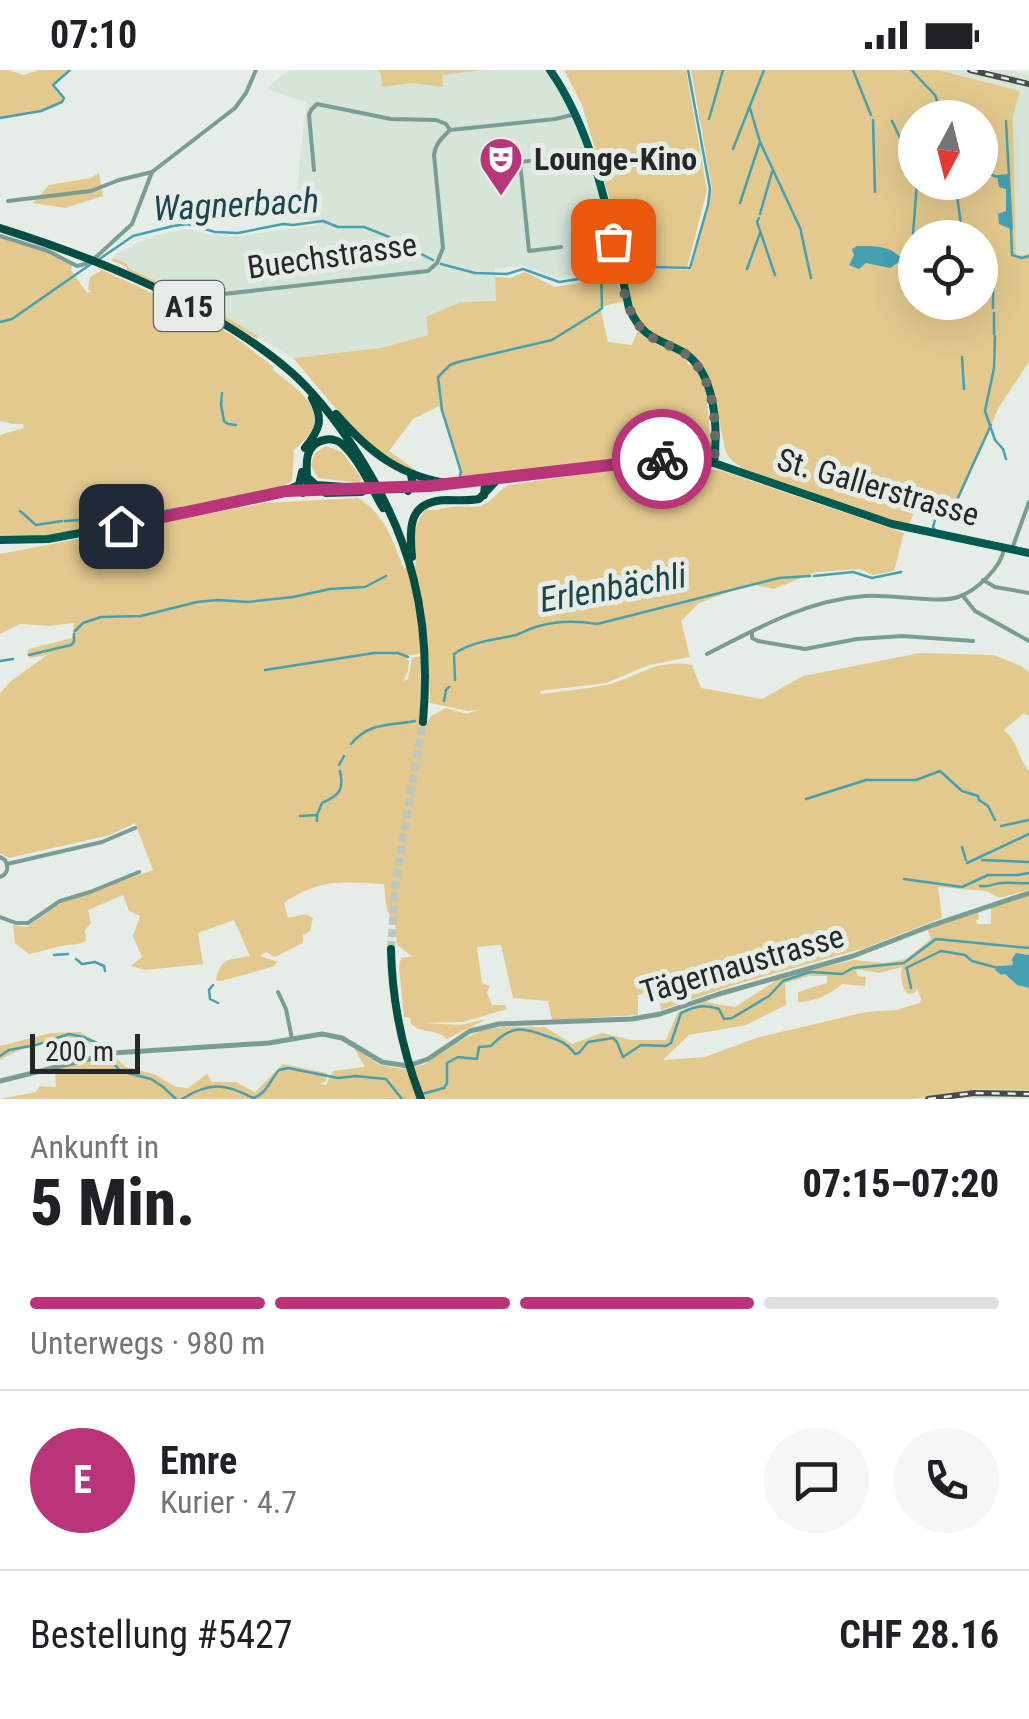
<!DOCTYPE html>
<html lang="de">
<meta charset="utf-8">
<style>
:root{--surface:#fff;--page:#f6f6f6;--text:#202124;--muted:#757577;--line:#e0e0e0;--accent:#b93479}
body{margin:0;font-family:"Roboto Condensed",sans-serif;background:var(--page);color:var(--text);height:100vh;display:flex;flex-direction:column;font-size:38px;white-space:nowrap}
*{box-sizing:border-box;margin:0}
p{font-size:32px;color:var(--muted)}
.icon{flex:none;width:55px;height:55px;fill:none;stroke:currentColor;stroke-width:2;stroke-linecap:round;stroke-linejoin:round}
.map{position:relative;height:1029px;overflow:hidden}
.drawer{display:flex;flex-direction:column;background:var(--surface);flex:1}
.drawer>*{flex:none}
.needle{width:65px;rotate:187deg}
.tools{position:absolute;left:898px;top:30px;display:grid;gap:20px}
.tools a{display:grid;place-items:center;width:100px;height:100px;border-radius:50%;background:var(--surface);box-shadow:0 10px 40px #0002;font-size:50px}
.scale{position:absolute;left:30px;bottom:25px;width:110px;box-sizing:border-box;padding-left:10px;border:5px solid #252826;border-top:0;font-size:28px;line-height:35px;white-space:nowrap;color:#252826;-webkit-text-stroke:8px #e5ede6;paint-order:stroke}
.pin{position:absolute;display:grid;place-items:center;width:85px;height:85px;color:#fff;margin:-42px;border-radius:20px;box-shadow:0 5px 15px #0006}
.courier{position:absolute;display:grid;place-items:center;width:100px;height:100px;margin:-50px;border:8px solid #b93479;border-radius:50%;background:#fff;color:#222;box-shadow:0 2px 12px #0007}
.head em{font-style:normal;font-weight:800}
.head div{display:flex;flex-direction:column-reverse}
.head{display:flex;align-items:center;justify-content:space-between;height:170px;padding:0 30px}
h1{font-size:65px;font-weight:800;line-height:75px}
.bar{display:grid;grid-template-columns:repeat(4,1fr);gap:15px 10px;align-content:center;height:120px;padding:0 30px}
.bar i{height:12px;border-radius:8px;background:var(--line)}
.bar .active{background:var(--accent)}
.bar p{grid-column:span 4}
.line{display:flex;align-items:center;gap:25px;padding:0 30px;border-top:2px solid var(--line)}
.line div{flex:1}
.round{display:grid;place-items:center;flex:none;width:105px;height:105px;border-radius:52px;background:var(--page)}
.status{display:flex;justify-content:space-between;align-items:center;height:70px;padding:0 50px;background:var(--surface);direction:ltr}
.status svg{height:28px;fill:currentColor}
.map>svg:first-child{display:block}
.built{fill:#d6e5d8}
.green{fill:#e3c98d;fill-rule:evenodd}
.water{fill:#45a1b2}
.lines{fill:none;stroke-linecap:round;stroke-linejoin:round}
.stream{stroke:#45a1b2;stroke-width:2.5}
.trunk-tunnel{stroke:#bfc6c0;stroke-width:8;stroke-dasharray:8 4;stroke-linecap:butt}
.minor{stroke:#799d95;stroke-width:4}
.tertiary{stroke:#799d95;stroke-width:5}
.primary{stroke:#015b50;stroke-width:8}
.trunk{stroke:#064d44;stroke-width:8}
.rail-casing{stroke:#474b48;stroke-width:6}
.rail{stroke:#e5ede6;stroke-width:2.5;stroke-dasharray:8;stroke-linecap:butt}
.done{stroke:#686d69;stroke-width:10;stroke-dasharray:0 18}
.route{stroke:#b93479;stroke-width:12}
.labels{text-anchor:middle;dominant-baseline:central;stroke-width:10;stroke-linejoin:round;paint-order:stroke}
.shield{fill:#e5ede6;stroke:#5f6360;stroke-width:2.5}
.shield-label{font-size:30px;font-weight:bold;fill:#252826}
.poi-label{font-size:32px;font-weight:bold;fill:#252826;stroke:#e5ede6;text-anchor:start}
.street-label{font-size:32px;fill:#252826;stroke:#e5ede6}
.water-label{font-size:35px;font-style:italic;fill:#1c464d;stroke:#e5ede6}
</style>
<div class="status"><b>07:10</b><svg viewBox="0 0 49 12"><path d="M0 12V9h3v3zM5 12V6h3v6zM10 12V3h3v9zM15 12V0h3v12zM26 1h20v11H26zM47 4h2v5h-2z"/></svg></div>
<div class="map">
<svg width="1029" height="1029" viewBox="0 0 1029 1029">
<rect width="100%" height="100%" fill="#e5ede6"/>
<path class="built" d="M289 0H551L565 21 601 121 616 192 601 194 560 209 523 196 495 198 496 232H461L426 247 428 265 381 278 293 288 196 229 129 199 126 193 113 188 117 183 137 173 157 165 186 159 213 165 238 166 319 155 295 141 306 32 266 19Z
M939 0H1010L1029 5V184L1016 187 1013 47 1020 21Z
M977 1019 1029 1020V1028L912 1029Z"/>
<path class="green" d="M0 0H9L23 5 39 0H70L54 15 64 30 41 41 0 48Z
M378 0H484L442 5 443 17 412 13 382 17 381 4Z
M564 0H686L707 120 687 198 624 193 608 123 582 35Z
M691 0H939L1020 21 1013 47 1016 186 1029 184V292L999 337 956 436 916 439 907 458 768 412C757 401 738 400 729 387 724 381 724 372 722 364 717 339 714 311 697 290L647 261 633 240 623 197 691 200 712 119ZM915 48H980V112H915ZM915 168H980V232H915Z
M99 103 103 126 65 138 33 133 49 115 91 108Z
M0 166 48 181 72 194 71 200 87 223 92 221 88 219 90 207 102 200 178 235 232 265 274 297 272 299C288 313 319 330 314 355 312 365 300 374 294 380L292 411C266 426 235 423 210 436L47 466 0 468V365L24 358 23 354H12L0 351Z
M113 188 126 193 130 199 196 229 258 266 257 269 191 231 127 200 125 196 112 191Z
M618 200 617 213 625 231 600 237 608 272 632 275 638 260 658 275 683 285 689 295 693 294 705 313 712 380 708 387 479 408 462 407 439 336 413 349 389 381 417 401 415 403C364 380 329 329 293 288L381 278 428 265 426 247 461 232 496 231 495 207 510 208 525 202 555 217 580 213 595 203Z
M326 376 342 382 362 409 359 413 318 408 311 395 314 384Z
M672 395 722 401 904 463 894 501 873 505 860 499 816 502 774 519 750 514 699 533 681 551 690 587 649 595 606 613 540 621 541 624C562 621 585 619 606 615 639 607 656 588 692 595L701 618 762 629 803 606 920 583 994 585 1021 596 1029 602V646L1024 643 1004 660C1021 676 1016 685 1029 701V820L1000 828 986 821 938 817 942 848 865 878 734 915 661 940 658 921 638 925V945L552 950 548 931 513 928 501 875 477 877 482 913 490 916 487 922 492 935H505L507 939 463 952 422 953 460 955 487 949 447 969C432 957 424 965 411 954L410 948 404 947 399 897 401 888 412 886 397 875 395 852C384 840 386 830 384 814 343 812 319 808 284 833L288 848 306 844 313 848 310 861 303 865V873L275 887 266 882 260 886 278 892 272 897 221 911 216 910C221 887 229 890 250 886L234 850 198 863 203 894 145 900 131 896 142 887 133 866 140 846 129 841 123 825 88 840 91 853 85 860 86 871C76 876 72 874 62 876 51 878 40 882 29 884L15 873 13 855 27 857 63 832 153 800 135 753 110 765 9 788 0 783V623L11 611 47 585 30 588 27 584 29 579 72 568 74 553 48 556 20 554 0 564V484L265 433 358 428C386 445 392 471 404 498L416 495C414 474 411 457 426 439 436 442 440 438 450 437 460 435 473 439 483 435 492 431 499 420 509 415L591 403ZM428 583 430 633 468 641 478 640 466 644 446 638 431 646 427 654 421 655 420 586 412 588 408 609 403 611 408 601 409 591 403 586Z
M1029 825V885L1016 883 1013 895 998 896 995 900 1001 905 1005 904 1017 915 1029 918V1020L977 1019 912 1029H0L36 1022 40 1016 56 1017 55 999 112 985 126 997 154 1004 176 1017 188 1018 207 1004 212 1012H236L255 1022 283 994 327 1003 326 1011 320 1014 326 1015 333 1001 365 997 354 978 380 995 403 999 423 995 465 968 483 960 503 957H545L572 974 602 963 631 970H666L678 942 706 931C713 934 727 936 735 937L780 908 854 890 884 893 906 889 931 869 927 858 978 841 979 849 976 850 977 854H991V836ZM902 897C900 907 901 916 908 924L915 923 917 918 921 929 920 933 896 940 866 942 756 968 705 987 663 990 689 965 746 955 786 935 785 913 809 906H827V913L798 922V932C814 932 831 924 842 914L865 916 866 907 858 906 856 899 879 903Z
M80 962 107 978 99 981C74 953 28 975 0 990V976L51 963Z"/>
<path class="water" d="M1010 104 1013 160 999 154 998 144 1006 141V119L999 117 997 105Z
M857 176C873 176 893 175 902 190L890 198 866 193 859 199 849 195 854 185 852 179Z
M1016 883 1029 885V918L1017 915 1005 904 1001 905 995 900 998 896 1013 895 1012 889Z"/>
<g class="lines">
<path class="stream" d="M853 0 871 45
M911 0 935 25 942 45
M750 38 760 72 801 160
M0 48 41 41 62 32 64 28 53 15 70 0
M709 49 723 0
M873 50 875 122
M892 51 915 99
M1006 51 1009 106
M733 79 764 0
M980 91 992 105 997 107
M955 112 963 168
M740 133 760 72
M760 144 772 102
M759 148 757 152 775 205
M1011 159 1012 185 1022 188 1029 186
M801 162 811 208
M913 164 917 112
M980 186C999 198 992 218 993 238
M98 190 133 166 173 156 188 154 215 162 238 163 283 154 293 155 323 151 338 157H364L402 172 407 177 433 190
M441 194 475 203 507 204 523 199 559 212 579 209 590 201 617 196 690 198 708 135 710 119 688 0
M747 199 760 163
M994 243V264
M0 252 12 249 91 194
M995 266 994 298 985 341 995 370 1003 379 1006 389
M962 287 964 319
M222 323 221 335 224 351 228 354 236 355
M460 406 461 402 442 340 438 307 450 295 458 292 552 270 597 242 602 238 601 198
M20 441 36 455 62 451
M937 444 956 432 991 355
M65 451 128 447 181 438
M936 461 933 457 936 447
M814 506 853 502 872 508 901 502
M75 561 83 553 101 547 141 546 197 532 218 530 248 532 293 527 330 519 365 517 386 506
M29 585 71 575 74 572V564
M0 591 13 589
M265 600 374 583H398L408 587
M455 610 454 584C472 571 495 570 516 565 524 562 531 558 539 556 557 551 579 551 597 554L779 508 810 506
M444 631 446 620 449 617
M351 674C369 652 389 656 415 651
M339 695 344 686
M806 729 866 710H916L940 701 962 721 978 726 979 730 988 736 995 750
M300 746 317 745
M317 751V745L322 733C340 725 344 720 340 701
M1001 756 1029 750
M962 777 966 790
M982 790 1029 792
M967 793 1029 764
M904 809 962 817 988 805H1018L1029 803
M980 816C989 817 993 814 1001 813 1009 812 1020 814 1029 813
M54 885 68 884
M76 889 82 894 95 892 104 896 105 901
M906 898 941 881 965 885 972 891 998 898
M907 899 911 918
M213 915 209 920 210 929 218 933
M0 986 9 980 36 975 69 964 83 967 97 973 120 1001 151 1009 162 1016 176 1029
M422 1024 444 1018 447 1013V993L458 987 477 989 479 977 491 976C511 955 522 957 546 966 559 970 567 973 575 984L579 983 588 972 613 968 617 972 623 987 641 975 666 976 671 973 681 943C695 936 705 934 719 939L724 949 732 948 769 926 783 911 810 902 842 904 853 898 904 893 936 869 1029 878
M182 1029C209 1012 225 1013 253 1028 267 1024 270 1010 279 1000L288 998 338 1008 355 1006 386 1009 402 1029"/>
<path class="trunk-tunnel" d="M391 879 396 808 423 652"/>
<path class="minor" d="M314 100 309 45 311 40 317 34 391 49 436 50 446 54 450 60
M8 131 91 121 119 110 152 102 235 38 246 23 256 0
M0 166 48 181 77 196 85 194 96 187 132 154 152 102
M575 175 613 171
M561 177 529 181 520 92 590 84
M206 226 428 201 437 193 443 178 434 85C435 74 442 68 450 60L555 49 572 45
M1012 479 1029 432
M983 510 995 517 1029 523
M963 526 975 541 1029 571
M752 562V568L758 571 805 579 857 569 902 566 973 571
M707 584C758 558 807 530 865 526 890 524 939 534 958 527 976 521 1001 498 1004 479
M0 787 5 790C9 797 8 804 0 807
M7 794 102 772 135 758
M0 847 16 853H28L60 831 90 822 139 802
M278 922 286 939 292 969"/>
<path class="tertiary" d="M0 1011 113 983 269 973 322 964 342 968 382 992 408 996 428 989 470 961 499 954 632 949 660 944 719 924 853 886 933 855 1029 823"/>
<path class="primary" d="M550 0C597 67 611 159 629 238 643 269 656 267 683 282 716 302 718 358 714 393
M354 418 429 416 659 389 684 388 714 393 892 454 1029 483
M326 423 362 422
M0 470 48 469 172 446 267 424 330 419"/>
<path class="trunk" d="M0 158C96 188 215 236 291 302 316 324 336 351 354 378 412 467 432 547 423 652
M336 344C370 383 400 407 453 414
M305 378C320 359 324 350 312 328
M308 408 316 415 360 418
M482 410 485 415 484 425
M286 421 299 415 302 402
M408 421 413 415 411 405
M303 423 308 418C307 401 301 375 324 370 332 368 340 371 345 377 361 393 372 419 383 438
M412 487C409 455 409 431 447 430 458 430 469 431 479 429L495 412
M391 879C392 931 402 980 421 1029"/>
<defs>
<path id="rail" d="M970 0 1029 14
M928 1029 974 1023 1029 1024"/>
</defs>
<use href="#rail" class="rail-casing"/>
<use href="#rail" class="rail"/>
</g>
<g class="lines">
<path class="done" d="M613 171C620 197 622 232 638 254 649 271 668 273 684 283 716 304 717 358 714 393L684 388 662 389"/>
<path class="route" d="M121 456 286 421 429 416 662 389"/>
</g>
<defs>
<symbol id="theatre-pin" viewBox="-11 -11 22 30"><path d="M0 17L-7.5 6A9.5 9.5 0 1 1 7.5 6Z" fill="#b93479" stroke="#e5ede6"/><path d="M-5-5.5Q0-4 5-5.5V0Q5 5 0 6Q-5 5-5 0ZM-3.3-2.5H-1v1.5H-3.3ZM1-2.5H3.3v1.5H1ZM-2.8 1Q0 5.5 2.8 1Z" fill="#fff"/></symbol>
</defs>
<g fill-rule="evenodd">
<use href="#theatre-pin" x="476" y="64" width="50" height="68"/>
</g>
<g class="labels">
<rect class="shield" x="154" y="211" width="70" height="50" rx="8"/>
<g class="shield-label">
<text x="189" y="236">A15</text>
</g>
<g class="poi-label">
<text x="534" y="89">Lounge-Kino</text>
</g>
<g class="street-label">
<text transform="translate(332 186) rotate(-8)">Buechstrasse</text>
<text transform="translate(878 417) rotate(16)">St. Gallerstrasse</text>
<text transform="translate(742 894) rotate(-16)">Tägernaustrasse</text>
</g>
<g class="water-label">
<text transform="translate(236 135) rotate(-3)">Wagnerbach</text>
<text transform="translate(613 518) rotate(-10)">Erlenbächli</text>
</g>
</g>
</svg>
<div class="tools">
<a><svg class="needle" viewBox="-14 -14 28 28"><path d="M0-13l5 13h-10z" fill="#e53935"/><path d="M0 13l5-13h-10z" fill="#757577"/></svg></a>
<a><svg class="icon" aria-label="locate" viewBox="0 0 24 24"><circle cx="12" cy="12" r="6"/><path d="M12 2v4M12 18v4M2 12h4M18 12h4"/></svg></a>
</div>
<div class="scale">200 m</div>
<div class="pin" style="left:613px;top:171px;background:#ea580c"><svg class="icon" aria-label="bag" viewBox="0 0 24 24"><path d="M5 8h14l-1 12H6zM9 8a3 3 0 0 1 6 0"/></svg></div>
<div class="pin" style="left:121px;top:456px;background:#1f2937"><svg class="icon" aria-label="home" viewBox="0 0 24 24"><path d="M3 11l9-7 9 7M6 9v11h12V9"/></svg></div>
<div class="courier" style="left:662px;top:389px"><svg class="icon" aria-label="bike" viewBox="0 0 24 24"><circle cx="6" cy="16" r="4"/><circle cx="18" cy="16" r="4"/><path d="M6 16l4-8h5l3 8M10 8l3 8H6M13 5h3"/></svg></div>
</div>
<section class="drawer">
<div class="head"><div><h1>5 Min.</h1><p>Ankunft in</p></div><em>07:15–07:20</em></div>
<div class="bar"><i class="active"></i><i class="active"></i><i class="active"></i><i></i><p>Unterwegs · 980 m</p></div>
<div class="line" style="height:180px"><b class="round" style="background:var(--accent);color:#fff">E</b><div><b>Emre</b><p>Kurier · 4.7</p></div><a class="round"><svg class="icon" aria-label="chat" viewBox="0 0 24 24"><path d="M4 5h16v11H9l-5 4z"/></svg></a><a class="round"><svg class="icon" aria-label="phone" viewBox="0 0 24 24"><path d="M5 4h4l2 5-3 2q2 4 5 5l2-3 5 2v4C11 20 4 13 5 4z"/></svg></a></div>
<div class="line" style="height:130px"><div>Bestellung #5427</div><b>CHF 28.16</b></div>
</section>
